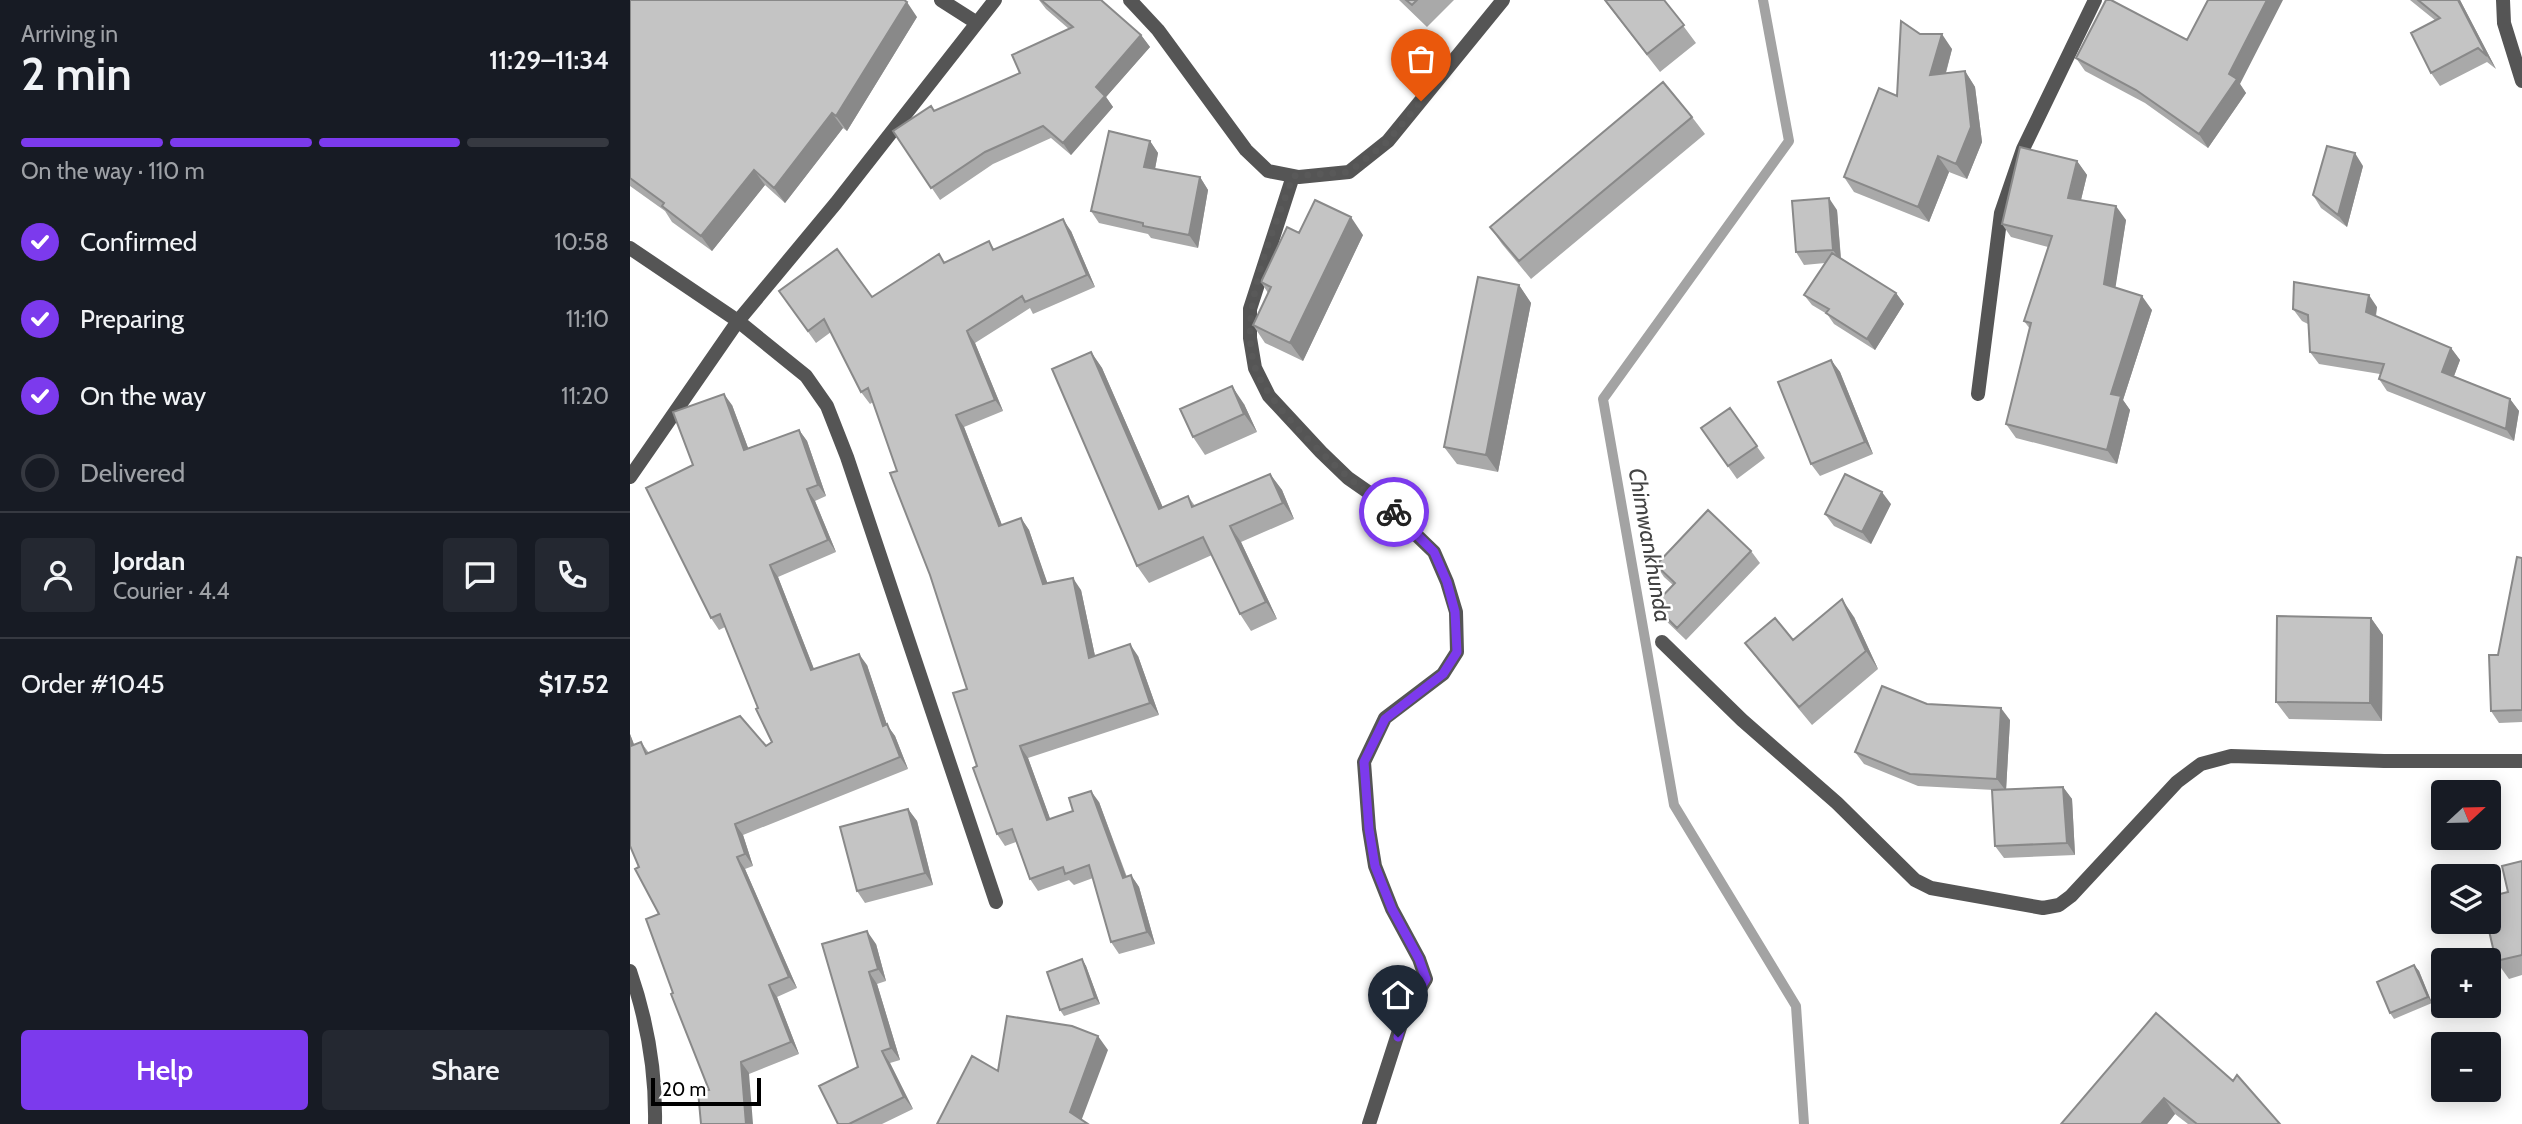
<!DOCTYPE html>
<meta charset="utf-8">
<style>
:root{--surface:#171b24;--page:#242831;--text:#f1f3f6;--muted:#9ea1a6;--line:#363941;--accent:#7c3aed}
body{margin:0;font-family:Cabin,sans-serif;background:var(--page);color:var(--text);height:100vh;display:flex;flex-direction:column;font-size:26px;white-space:nowrap}
*{box-sizing:border-box;margin:0}
p{font-size:23px;color:var(--muted)}
.icon{flex:none;width:38px;height:38px;fill:none;stroke:currentColor;stroke-width:2;stroke-linecap:round;stroke-linejoin:round}
.map{position:relative;flex:1;overflow:hidden}
.sheet{display:flex;flex-direction:column;background:var(--surface);width:630px}
.sheet>*{flex:none}
.needle{width:46px;rotate:68deg}
.tools{position:absolute;left:1801px;top:780px;display:grid;gap:14px}
.tools a{display:grid;place-items:center;width:70px;height:70px;border-radius:7px;background:var(--surface);box-shadow:0 4px 18px #0003;font-size:35px}
.scale{position:absolute;left:21px;bottom:18px;width:110px;box-sizing:border-box;padding-left:7px;border:4px solid #000;border-top:0;font-size:19px;line-height:24px;white-space:nowrap;color:#000;-webkit-text-stroke:5px #fff;paint-order:stroke}
.pin{position:absolute;display:grid;place-items:center;width:60px;height:60px;color:#fff;margin:-72px -30px;border-radius:50% 50% 50% 0;rotate:-45deg;box-shadow:0 0 7px #0007}
.pin .icon{rotate:45deg}
.courier{position:absolute;display:grid;place-items:center;width:70px;height:70px;margin:-35px;border:5px solid #7c3aed;border-radius:50%;background:#fff;color:#222;box-shadow:0 2px 9px #0007}
.summary em{font-style:normal;font-weight:600}
.summary div{display:flex;flex-direction:column-reverse}
.summary{display:flex;align-items:center;justify-content:space-between;height:119px;padding:0 21px}
h1{font-size:46px;font-weight:600;line-height:52px}
.bar{display:grid;grid-template-columns:repeat(4,1fr);gap:10px 7px;align-content:center;height:84px;padding:0 21px}
.bar i{height:9px;border-radius:5px;background:var(--line)}
.bar .selected{background:var(--accent)}
.bar p{grid-column:span 4}
.line{display:flex;align-items:center;gap:18px;padding:0 21px;border-top:2px solid var(--line)}
.line div{flex:1}
.round{display:grid;place-items:center;flex:none;width:74px;height:74px;border-radius:7px;background:var(--page)}
ol{padding:0 21px;list-style:none}
li{display:flex;align-items:center;gap:21px;height:77px}
li p{margin-inline-start:auto}
li .icon{padding:7px;border-radius:50%;background:var(--accent);color:#fff;stroke-width:4}
li:last-child{color:var(--muted)}
li i{width:38px;height:38px;border:4px solid var(--line);border-radius:50%}
.primary-button{display:flex;gap:14px;margin-top:auto;padding:14px 21px}
.primary-button a{flex:1;height:80px;border-radius:7px;background:var(--accent);color:#fff;font-size:28px;font-weight:600;line-height:80px;text-align:center}
.primary-button a+a{background:var(--page);color:var(--text)}
main{display:flex;flex:1;min-height:0}
.map>svg:first-child{display:block}
.lines{fill:none;stroke-linecap:round;stroke-linejoin:round}
.stream{stroke:#a3a3a3;stroke-width:10}
.minor{stroke:#555;stroke-width:14}
.wall{fill:#a9a9a9}
.shaded-wall{fill:#898989}
.building{fill:#c4c4c4;stroke:#898989;stroke-width:2}
.done{stroke:#595959;stroke-width:7;stroke-dasharray:0 12.6}
.route{stroke:#7c3aed;stroke-width:9}
.labels{text-anchor:middle;dominant-baseline:central;stroke-width:5;stroke-linejoin:round;paint-order:stroke}
.water-label{font-size:23px;font-style:italic;fill:#444;stroke:#fff}
</style>
<main>
<section class="sheet">
<div class="summary"><div><h1>2 min</h1><p>Arriving in</p></div><em>11:29–11:34</em></div>
<div class="bar"><i class="selected"></i><i class="selected"></i><i class="selected"></i><i></i><p>On the way · 110 m</p></div>
<ol>
<li><svg class="icon" aria-label="check" viewBox="0 0 24 24"><path d="M5 12l5 5 9-10"/></svg>Confirmed<p>10:58</p></li>
<li><svg class="icon" aria-label="check" viewBox="0 0 24 24"><path d="M5 12l5 5 9-10"/></svg>Preparing<p>11:10</p></li>
<li><svg class="icon" aria-label="check" viewBox="0 0 24 24"><path d="M5 12l5 5 9-10"/></svg>On the way<p>11:20</p></li>
<li><i></i>Delivered</li>
</ol>
<div class="line" style="height:126px"><a class="round"><svg class="icon" aria-label="person" viewBox="0 0 24 24"><circle cx="12" cy="8" r="4"/><path d="M4 21q1-7 8-7t8 7"/></svg></a><div><b>Jordan</b><p>Courier · 4.4</p></div><a class="round"><svg class="icon" aria-label="chat" viewBox="0 0 24 24"><path d="M4 5h16v11H9l-5 4z"/></svg></a><a class="round"><svg class="icon" aria-label="phone" viewBox="0 0 24 24"><path d="M5 4h4l2 5-3 2q2 4 5 5l2-3 5 2v4C11 20 4 13 5 4z"/></svg></a></div>
<div class="line" style="height:91px"><div>Order #1045</div><b>$17.52</b></div>
<div class="primary-button"><a>Help</a><a>Share</a></div>
</section>
<div class="map">
<svg width="1892" height="1124" viewBox="0 0 1892 1124">
<rect width="100%" height="100%" fill="#fff"/>
<g class="lines">
<path class="stream" d="M1133 0 1159 141 973 399 1044 805 1166 1006 1174 1124"/>
<path class="minor" d="M311 0 347 23
M500 0 528 30 616 150 638 171 669 177 719 172 758 141 873 0
M1873 0 1874 23 1892 81
M663 176 620 309V338L625 368 639 396 691 452 718 478 751 501 804 552 817 582 826 612 827 652 813 674 755 718 734 762 739 829 745 866 762 909 789 959 796 979 774 1015 739 1124
M0 248 108 321 176 376 197 406 217 457 366 902
M1348 394 1371 213 1393 149 1465 0
M0 477 108 321 206 203 365 0
M1032 642 1112 720 1207 803 1285 880 1301 888 1413 908 1429 905 1441 896 1547 782 1571 764 1601 756 1754 761H1892
M0 971C17 1020 26 1072 25 1124"/>
</g>
<path class="wall" d="M0 0 287 17 217 131 213 128 155 203 135 185 82 251 42 222 35 211 0 186Z
M409 0H471L511 35 520 47 476 97 483 107 441 155 421 138 363 164 310 200 263 131 390 73 439 29 416 9Z
M769 0H824L797 27Z
M974 0H1034L1066 43 1030 72Z
M1780 0H1830L1866 69 1857 62 1810 86 1801 73 1806 21Z
M1290 34 1322 49 1316 73 1335 71 1345 87 1352 142 1337 179 1319 172 1299 222 1224 192 1214 177 1267 96Z
M1446 58 1610 84 1616 93 1578 148 1515 103 1455 71Z
M1062 117 1075 134 901 279 872 244 860 227Z
M520 141 528 153 525 169 570 177 578 190 568 248 521 238 518 234 469 223 461 211Z
M1447 161 1457 175 1451 200 1496 220 1485 287 1522 310 1493 400 1500 410 1487 464 1386 438 1376 424 1400 329 1394 321 1418 247 1381 237 1372 224Z
M1733 166 1717 227 1691 208 1683 195Z
M1207 210 1211 258 1266 293 1274 304 1245 350 1204 324 1197 314 1182 305 1174 295 1195 263 1174 265 1166 252Z
M441 231 465 287 403 314 400 308 345 343 373 411 334 427 372 525 391 518 399 530 417 583 451 590 465 656H508L529 715 398 758 420 819 469 802 497 877 501 875 509 887 525 944 489 954 481 942 463 878 444 885 439 880 408 891 400 879 386 842 375 846 367 834 347 766 337 689 267 471 243 402 240 404 231 392 201 332 186 343 149 291 242 297 359 241 364 249Z
M669 233 733 235 673 361 635 343 623 325 638 293 631 282Z
M889 285 901 303 868 472 827 464 814 447Z
M1747 307 1746 317 1821 348 1830 360 1824 376 1880 399 1889 411 1884 441 1757 391 1749 379 1750 374 1689 364 1680 352 1678 324 1672 321 1663 309Z
M461 352 472 368 533 508 558 496 565 506 640 474 652 490 664 519 611 542 647 619 621 631 610 614 582 555 519 583 507 566Z
M1201 360 1210 372 1243 454 1190 476 1181 464Z
M614 404 627 432 575 455 563 437Z
M102 405 118 448 169 430 177 441 196 496 185 501 206 552 148 577 184 669 237 665 257 725 265 736 278 769 113 835 123 866 115 869 167 988 147 997 169 1054 79 1090 43 993 29 914 0 846V734L4 745 11 742 19 753 136 746 142 742 95 627 89 630 81 618 63 465Z
M1100 408 1135 458 1107 479 1071 428Z
M1261 504 1241 544 1204 526 1195 514Z
M1121 551 1130 563 1056 640 1032 617 1024 605 1043 585 1034 577 1026 565Z
M1892 558V722L1869 723 1861 711 1868 655Z
M1224 617 1248 669 1182 725 1128 660 1115 643 1163 640Z
M1741 618 1753 635 1752 721 1659 719 1646 702Z
M1297 704 1380 720 1376 790 1433 787 1442 799 1445 855 1374 858 1365 846 1364 790 1288 786 1234 764 1225 752Z
M278 809 287 821 303 885 235 903 227 891Z
M1892 861V975L1879 979 1866 961 1878 892Z
M192 944H246L256 981 247 984 270 1060 260 1063 283 1109 252 1124H208L228 1067Z
M452 959 456 966 470 1004 434 1016 430 1010Z
M1784 965 1789 971 1802 1003 1764 1019 1760 1013Z
M1603 1081 1650 1124H1558L1545 1114 1537 1124H1431Z"/>
<path class="shaded-wall" d="M1637 0H1653L1610 84 1616 93 1578 148 1569 134Z
M1828 0H1830L1866 69 1857 56Z
M277 2 287 17 217 131 206 116Z
M1312 34 1322 49 1311 90 1300 75Z
M511 35 520 47 476 97 483 107 441 155 433 143 466 87Z
M1335 71 1345 87 1352 142 1337 179 1326 164Z
M202 113 213 128 155 203 144 188Z
M520 141 528 153 523 179 514 167Z
M1725 153 1733 166 1717 227 1708 215Z
M1308 156 1319 172 1299 222 1288 207Z
M1447 161 1457 175 1448 212 1438 198Z
M124 170 135 185 82 251 71 236Z
M570 177 578 190 568 248 559 235Z
M1199 198 1207 210 1211 262 1203 250Z
M1486 206 1496 220 1484 297 1474 284Z
M721 217 733 235 673 361 660 343Z
M433 219 441 231 465 287 457 275Z
M889 285 901 303 868 472 856 455Z
M1266 293 1274 304 1245 350 1237 339Z
M1739 295 1747 307 1744 325 1736 312Z
M1512 296 1522 310 1493 400 1500 410 1487 464 1477 450 1481 394Z
M337 331 345 343 373 411 365 400Z
M1821 348 1830 360 1821 384 1812 372Z
M461 352 472 368 541 526 529 509Z
M1201 360 1210 372 1243 454 1235 442Z
M602 386 614 404 627 432 614 414Z
M94 394 102 405 123 461 114 450Z
M1880 399 1889 411 1884 441 1876 429Z
M326 415 334 427 377 538 369 526Z
M169 430 177 441 196 496 188 485Z
M640 474 652 490 664 519 653 503Z
M177 489 185 501 206 552 198 540Z
M1252 492 1261 504 1241 544 1232 532Z
M391 518 399 530 422 596 413 584Z
M600 526 611 542 647 619 636 602Z
M140 565 148 577 189 682 181 670Z
M443 578 451 590 468 670 459 658Z
M1212 599 1224 617 1248 669 1236 651Z
M1741 618 1753 635 1752 721 1740 703Z
M500 644 508 656 529 715 520 703Z
M229 654 237 665 257 725 265 736 278 769 270 757 253 726Z
M1371 708 1380 720 1376 791 1367 779Z
M0 734 9 757 0 743Z
M390 746 398 758 425 832 417 820Z
M1433 787 1442 799 1445 855 1437 843Z
M461 791 469 802 501 890 493 878Z
M278 809 287 821 303 885 295 873Z
M105 824 113 835 123 866 115 854Z
M107 857 115 869 167 988 159 977Z
M501 875 509 887 525 944 517 932Z
M237 931 246 944 256 981 248 969Z
M452 959 456 966 470 1004 465 998Z
M1784 965 1789 971 1802 1003 1798 997Z
M239 972 247 984 270 1060 261 1048Z
M139 985 147 997 169 1054 161 1042Z
M468 1036 478 1050 450 1124 440 1112Z
M252 1051 260 1063 283 1109 274 1097Z
M111 1062 119 1073 123 1124H116Z
M1534 1098 1545 1114 1537 1124H1511Z"/>
<path class="building" d="M0 0H274L277 2 206 116 202 113 144 188 124 170 71 236 32 206 34 203 0 178Z
M411 0H471L511 35 466 87 475 96 433 143 413 126 355 152 301 188 263 131 301 106 304 111 390 73 382 55 443 27Z
M776 0H787L782 5Z
M975 0H1034L1054 25 1017 54Z
M1476 0H1481L1557 40 1578 0H1637L1599 74 1607 79 1569 134 1506 90 1446 58Z
M1788 0H1828L1857 56 1848 48 1801 73 1781 33 1810 18Z
M1271 21 1290 34H1312L1300 75 1335 71 1341 127 1326 164 1308 156 1288 207 1214 177 1249 88 1267 96Z
M1033 82 1062 117 889 261 860 227Z
M479 131 520 141 514 167 570 177 559 235 513 226V223L461 211Z
M1697 146 1725 153 1708 215 1683 195Z
M1390 147 1447 161 1438 198 1486 206 1474 284 1512 296 1481 394 1491 396 1477 450 1376 424 1401 323 1394 321 1422 236 1372 224Z
M1199 198 1203 250 1166 252 1162 201Z
M685 200 721 217 660 343 623 325 641 287 631 282 657 227 669 233Z
M433 219 457 275 395 302 392 296 337 331 365 400 326 415 369 526 391 518 413 584 443 578 459 658 500 644 520 703 390 746 417 820 443 811 439 798 461 791 493 878 501 875 517 932 481 942 459 865 435 874 433 867 400 879 382 829 367 834 343 768 347 766 323 693 337 689 300 575 260 473 267 471 238 388 231 392 194 319 178 331 149 291 207 249 242 297 309 254 314 263 359 241 363 250Z
M1202 253 1266 293 1237 339 1196 313 1199 309 1174 295Z
M848 277 889 285 856 455 814 447Z
M1664 282 1739 295 1736 312 1821 348 1812 372 1880 399 1876 429 1749 379 1754 364 1680 352 1678 315 1663 309Z
M461 352 529 509 558 496 562 507 640 474 653 503 600 526 636 602 610 614 573 537 507 566 422 369Z
M1201 360 1235 442 1181 464 1148 382Z
M602 386 614 414 563 437 550 409Z
M94 394 114 450 169 430 188 485 177 489 198 540 140 565 181 670 229 654 253 726 257 724 270 757 105 824 115 854 107 857 159 977 139 985 161 1042 111 1062 116 1124H71L68 1091 79 1090 41 994 43 993 16 919 29 914 5 869 9 867 0 846V743L1 746 11 742 16 754 110 716 136 746 142 742 126 709 128 708 90 614 81 618 16 488 63 465 43 412Z
M1100 408 1127 446 1098 466 1071 428Z
M1215 474 1252 492 1232 532 1195 514Z
M1078 510 1121 551 1047 628 1024 605 1045 583 1026 565Z
M1887 557 1892 558V710L1861 711 1859 655H1868Z
M1212 599 1236 651 1169 707 1115 643 1145 618 1163 640Z
M1647 616 1741 618 1740 703 1646 702Z
M1252 686 1297 704 1371 708 1367 779 1280 774 1225 752Z
M1433 787 1437 843 1365 846 1362 790Z
M278 809 295 873 227 891 210 827Z
M1892 861V955L1866 961 1857 922H1858V897L1878 892 1872 866Z
M237 931 248 969 239 972 261 1048 252 1051 274 1097 219 1124H208L189 1086 228 1067 192 944Z
M452 959 465 998 430 1010 417 972Z
M1784 965 1798 997 1760 1013 1747 982Z
M1526 1013 1603 1081 1607 1075 1650 1124H1567L1534 1098 1511 1124H1431Z
M377 1016 442 1026 468 1036 440 1112 458 1124H307L342 1056 368 1071Z"/>
<g class="lines">
<path class="done" d="M764 512C749 499 732 490 717 476 691 454 634 398 625 367 607 309 644 231 663 176L719 172 758 141 791 101"/>
<path class="route" d="M764 512 804 552 817 582 825 612 827 652 813 674 755 719 734 762 739 829 745 866 762 909 789 959 796 979 774 1015 768 1037"/>
</g>
<g class="labels">
<g class="water-label">
<text transform="translate(1020 545) rotate(80)">Chimwankhunda</text>
</g>
</g>
</svg>
<div class="tools">
<a><svg class="needle" viewBox="-14 -14 28 28"><path d="M0-13l5 13h-10z" fill="#e53935"/><path d="M0 13l5-13h-10z" fill="#9ea1a6"/></svg></a>
<a><svg class="icon" aria-label="layers" viewBox="0 0 24 24"><path d="M12 4l9 5-9 5-9-5zM3 14l9 5 9-5"/></svg></a>
<a>+</a>
<a>−</a>
</div>
<div class="scale">20 m</div>
<div class="pin" style="left:791px;top:101px;background:#ea580c"><svg class="icon" aria-label="bag" viewBox="0 0 24 24"><path d="M5 8h14l-1 12H6zM9 8a3 3 0 0 1 6 0"/></svg></div>
<div class="pin" style="left:768px;top:1037px;background:#1f2937"><svg class="icon" aria-label="home" viewBox="0 0 24 24"><path d="M3 11l9-7 9 7M6 9v11h12V9"/></svg></div>
<div class="courier" style="left:764px;top:512px"><svg class="icon" aria-label="bike" viewBox="0 0 24 24"><circle cx="6" cy="16" r="4"/><circle cx="18" cy="16" r="4"/><path d="M6 16l4-8h5l3 8M10 8l3 8H6M13 5h3"/></svg></div>
</div>
</main>
